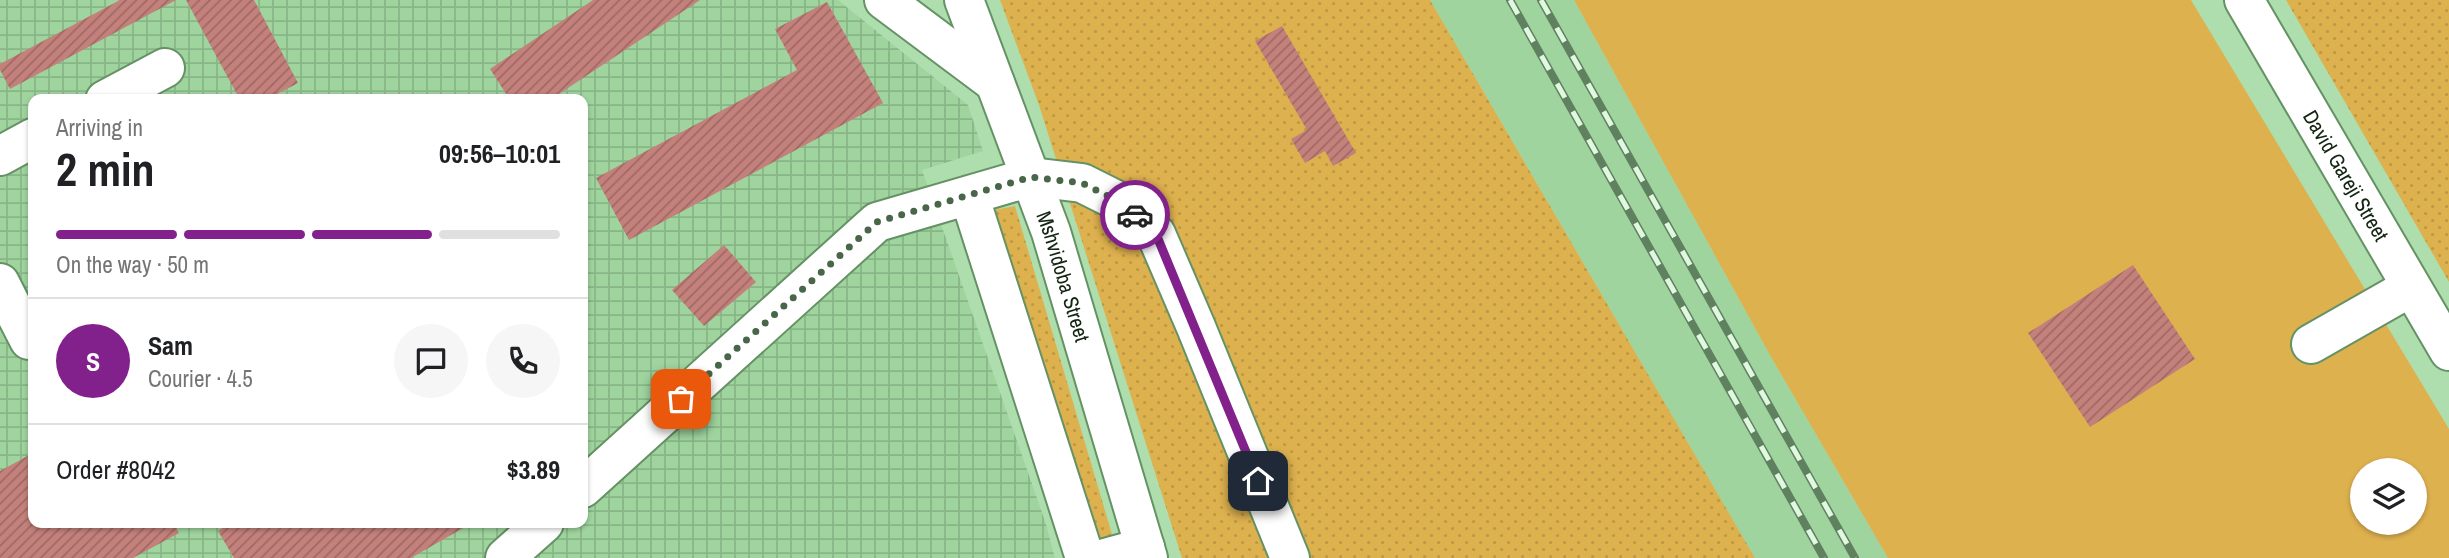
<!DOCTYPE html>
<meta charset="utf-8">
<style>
:root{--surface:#fff;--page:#f6f6f6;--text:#202124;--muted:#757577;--line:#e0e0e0;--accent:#83218c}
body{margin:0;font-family:"Archivo Narrow",sans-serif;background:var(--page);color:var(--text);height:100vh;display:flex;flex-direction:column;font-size:26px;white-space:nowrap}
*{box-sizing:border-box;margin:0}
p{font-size:23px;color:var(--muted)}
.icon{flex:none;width:38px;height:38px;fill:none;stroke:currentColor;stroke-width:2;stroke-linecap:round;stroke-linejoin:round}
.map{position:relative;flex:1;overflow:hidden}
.panel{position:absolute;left:28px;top:94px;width:560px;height:434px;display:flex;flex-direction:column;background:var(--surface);border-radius:14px;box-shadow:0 2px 5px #0004}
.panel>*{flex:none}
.tools{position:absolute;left:2350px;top:458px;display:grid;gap:14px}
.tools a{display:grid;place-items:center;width:77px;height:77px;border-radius:50%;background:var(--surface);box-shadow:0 2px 5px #0004;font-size:35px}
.pin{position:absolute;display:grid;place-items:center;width:60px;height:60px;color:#fff;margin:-30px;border-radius:14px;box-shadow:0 4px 10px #0006}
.courier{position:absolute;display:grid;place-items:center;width:70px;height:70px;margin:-35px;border:5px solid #83218c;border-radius:50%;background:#fff;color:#222;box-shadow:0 2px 9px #0007}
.head em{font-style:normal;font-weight:800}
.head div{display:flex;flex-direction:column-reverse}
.head{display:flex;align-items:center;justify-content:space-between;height:119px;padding:0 28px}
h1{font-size:46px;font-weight:800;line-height:52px}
.bar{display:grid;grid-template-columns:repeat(4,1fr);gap:10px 7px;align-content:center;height:84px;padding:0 28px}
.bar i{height:9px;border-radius:5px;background:var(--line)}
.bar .on{background:var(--accent)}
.bar p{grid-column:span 4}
.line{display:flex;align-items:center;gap:18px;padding:0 28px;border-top:2px solid var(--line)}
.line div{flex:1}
.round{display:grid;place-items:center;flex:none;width:74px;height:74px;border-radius:37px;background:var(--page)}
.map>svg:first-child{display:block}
.built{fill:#9fd49e}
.industrial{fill:url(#industrial-grid);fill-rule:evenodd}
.grass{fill:url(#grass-dots)}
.park{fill:#deb14f;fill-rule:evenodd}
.building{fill:url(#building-hatch)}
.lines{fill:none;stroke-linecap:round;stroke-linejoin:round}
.minor-casing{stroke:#659264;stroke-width:42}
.major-casing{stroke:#659264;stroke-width:42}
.minor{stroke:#fff;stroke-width:38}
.major{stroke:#fff;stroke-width:38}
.rail-casing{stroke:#608160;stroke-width:8}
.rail{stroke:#e0f8df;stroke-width:5;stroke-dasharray:16;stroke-linecap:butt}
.done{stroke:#496649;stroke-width:7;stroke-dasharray:0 12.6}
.route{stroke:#83218c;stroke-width:9}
.labels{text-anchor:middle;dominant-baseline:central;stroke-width:5;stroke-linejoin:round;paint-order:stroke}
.street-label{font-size:21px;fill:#132513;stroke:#e0f8df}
</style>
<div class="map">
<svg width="2449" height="558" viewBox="0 0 2449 558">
<defs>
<pattern id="industrial-grid" width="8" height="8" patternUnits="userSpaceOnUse" patternTransform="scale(1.75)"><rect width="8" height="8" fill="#9fd49e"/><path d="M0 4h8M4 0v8" fill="none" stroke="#88b687"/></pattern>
<pattern id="grass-dots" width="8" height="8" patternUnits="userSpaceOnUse" patternTransform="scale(1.75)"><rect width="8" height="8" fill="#deb14f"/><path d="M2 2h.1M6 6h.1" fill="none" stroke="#be9844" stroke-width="1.8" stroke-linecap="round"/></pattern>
<pattern id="building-hatch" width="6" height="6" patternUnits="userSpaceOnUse" patternTransform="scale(1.75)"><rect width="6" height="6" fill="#c4817c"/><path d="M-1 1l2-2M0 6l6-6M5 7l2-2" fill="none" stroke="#9e6964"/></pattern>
</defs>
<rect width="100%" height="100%" fill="#aedead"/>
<path class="built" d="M1430 0H1574L1771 357 1888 558H1755Z"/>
<path class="industrial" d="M0 0H838L968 105 983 151 922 170 1046 524 1055 558H0ZM33 100H583V523H33Z"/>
<path class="grass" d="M1000 0H1430L1755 558H1182L1039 105Z
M2286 0H2449V282Z
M1015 206 1119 558H1099L994 210Z"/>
<path class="park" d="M1574 0H2191L2449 429V558H1888L1771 357ZM2362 471H2415V523H2362Z"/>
<path class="building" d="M120 0H176L10 89 0 70V64Z
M186 0H254L298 83 266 100H240Z
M593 0H700L550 100H510L490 69Z
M827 2 883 103 629 240 596 178 797 70 775 29Z
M1282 26 1356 153 1333 166 1325 151 1305 163 1291 139 1307 130 1255 41Z
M724 245 756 282 704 326 672 290Z
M2133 265 2195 359 2090 427 2028 333Z
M33 453V523H174L179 533 133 558H0V471Z
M231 523H472L411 558H234L218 531Z"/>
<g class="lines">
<defs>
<path id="minor" d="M884 0 995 83
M105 100 165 68
M0 156 33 138
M969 195 1085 558
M0 283 29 340
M2311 344 2411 287
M583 488 877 222 1031 177 1082 183 1122 203 1156 234 1196 327 1290 558
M505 558 544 523
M1105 558 1145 547"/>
<g id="major">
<path id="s1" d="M964 0 1051 232 1148 558"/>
<path id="s2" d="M2244 0 2449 351"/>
</g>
</defs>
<use href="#minor" class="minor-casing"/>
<use href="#major" class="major-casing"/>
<use href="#minor" class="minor"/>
<use href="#major" class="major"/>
<defs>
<path id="rail" d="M1510 0 1824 558
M1541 0 1855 558"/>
</defs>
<use href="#rail" class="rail-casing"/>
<use href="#rail" class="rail"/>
</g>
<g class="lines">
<path class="done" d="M681 399 877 222 1031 177 1082 183 1122 203 1135 215"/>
<path class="route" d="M1135 215 1156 234 1258 481"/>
</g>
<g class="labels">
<g class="street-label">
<text stroke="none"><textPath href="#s2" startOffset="203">David Gareji Street</textPath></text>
<text stroke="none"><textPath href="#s1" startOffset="294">Mshvidoba Street</textPath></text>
</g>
</g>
</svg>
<div class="tools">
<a><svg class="icon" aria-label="layers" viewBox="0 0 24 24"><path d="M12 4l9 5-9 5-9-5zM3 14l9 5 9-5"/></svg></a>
</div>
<div class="pin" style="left:681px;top:399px;background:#ea580c"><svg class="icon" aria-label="bag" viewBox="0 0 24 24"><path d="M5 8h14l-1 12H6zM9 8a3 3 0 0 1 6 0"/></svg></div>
<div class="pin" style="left:1258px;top:481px;background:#1f2937"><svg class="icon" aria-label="home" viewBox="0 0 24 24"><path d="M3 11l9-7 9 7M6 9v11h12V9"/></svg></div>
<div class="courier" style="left:1135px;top:215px"><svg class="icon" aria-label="car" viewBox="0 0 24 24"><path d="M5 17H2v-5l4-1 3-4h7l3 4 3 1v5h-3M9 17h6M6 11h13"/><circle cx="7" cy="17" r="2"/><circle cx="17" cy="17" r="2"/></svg></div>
<section class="panel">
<div class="head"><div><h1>2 min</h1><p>Arriving in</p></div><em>09:56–10:01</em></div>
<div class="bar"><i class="on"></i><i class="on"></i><i class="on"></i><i></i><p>On the way · 50 m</p></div>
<div class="line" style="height:126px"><b class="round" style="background:var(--accent);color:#fff">S</b><div><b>Sam</b><p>Courier · 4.5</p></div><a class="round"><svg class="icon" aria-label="chat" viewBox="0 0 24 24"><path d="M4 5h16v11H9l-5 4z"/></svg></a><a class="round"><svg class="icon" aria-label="phone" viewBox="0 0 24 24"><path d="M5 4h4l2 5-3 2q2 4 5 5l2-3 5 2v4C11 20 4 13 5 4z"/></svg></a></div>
<div class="line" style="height:91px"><div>Order #8042</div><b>$3.89</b></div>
</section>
</div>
